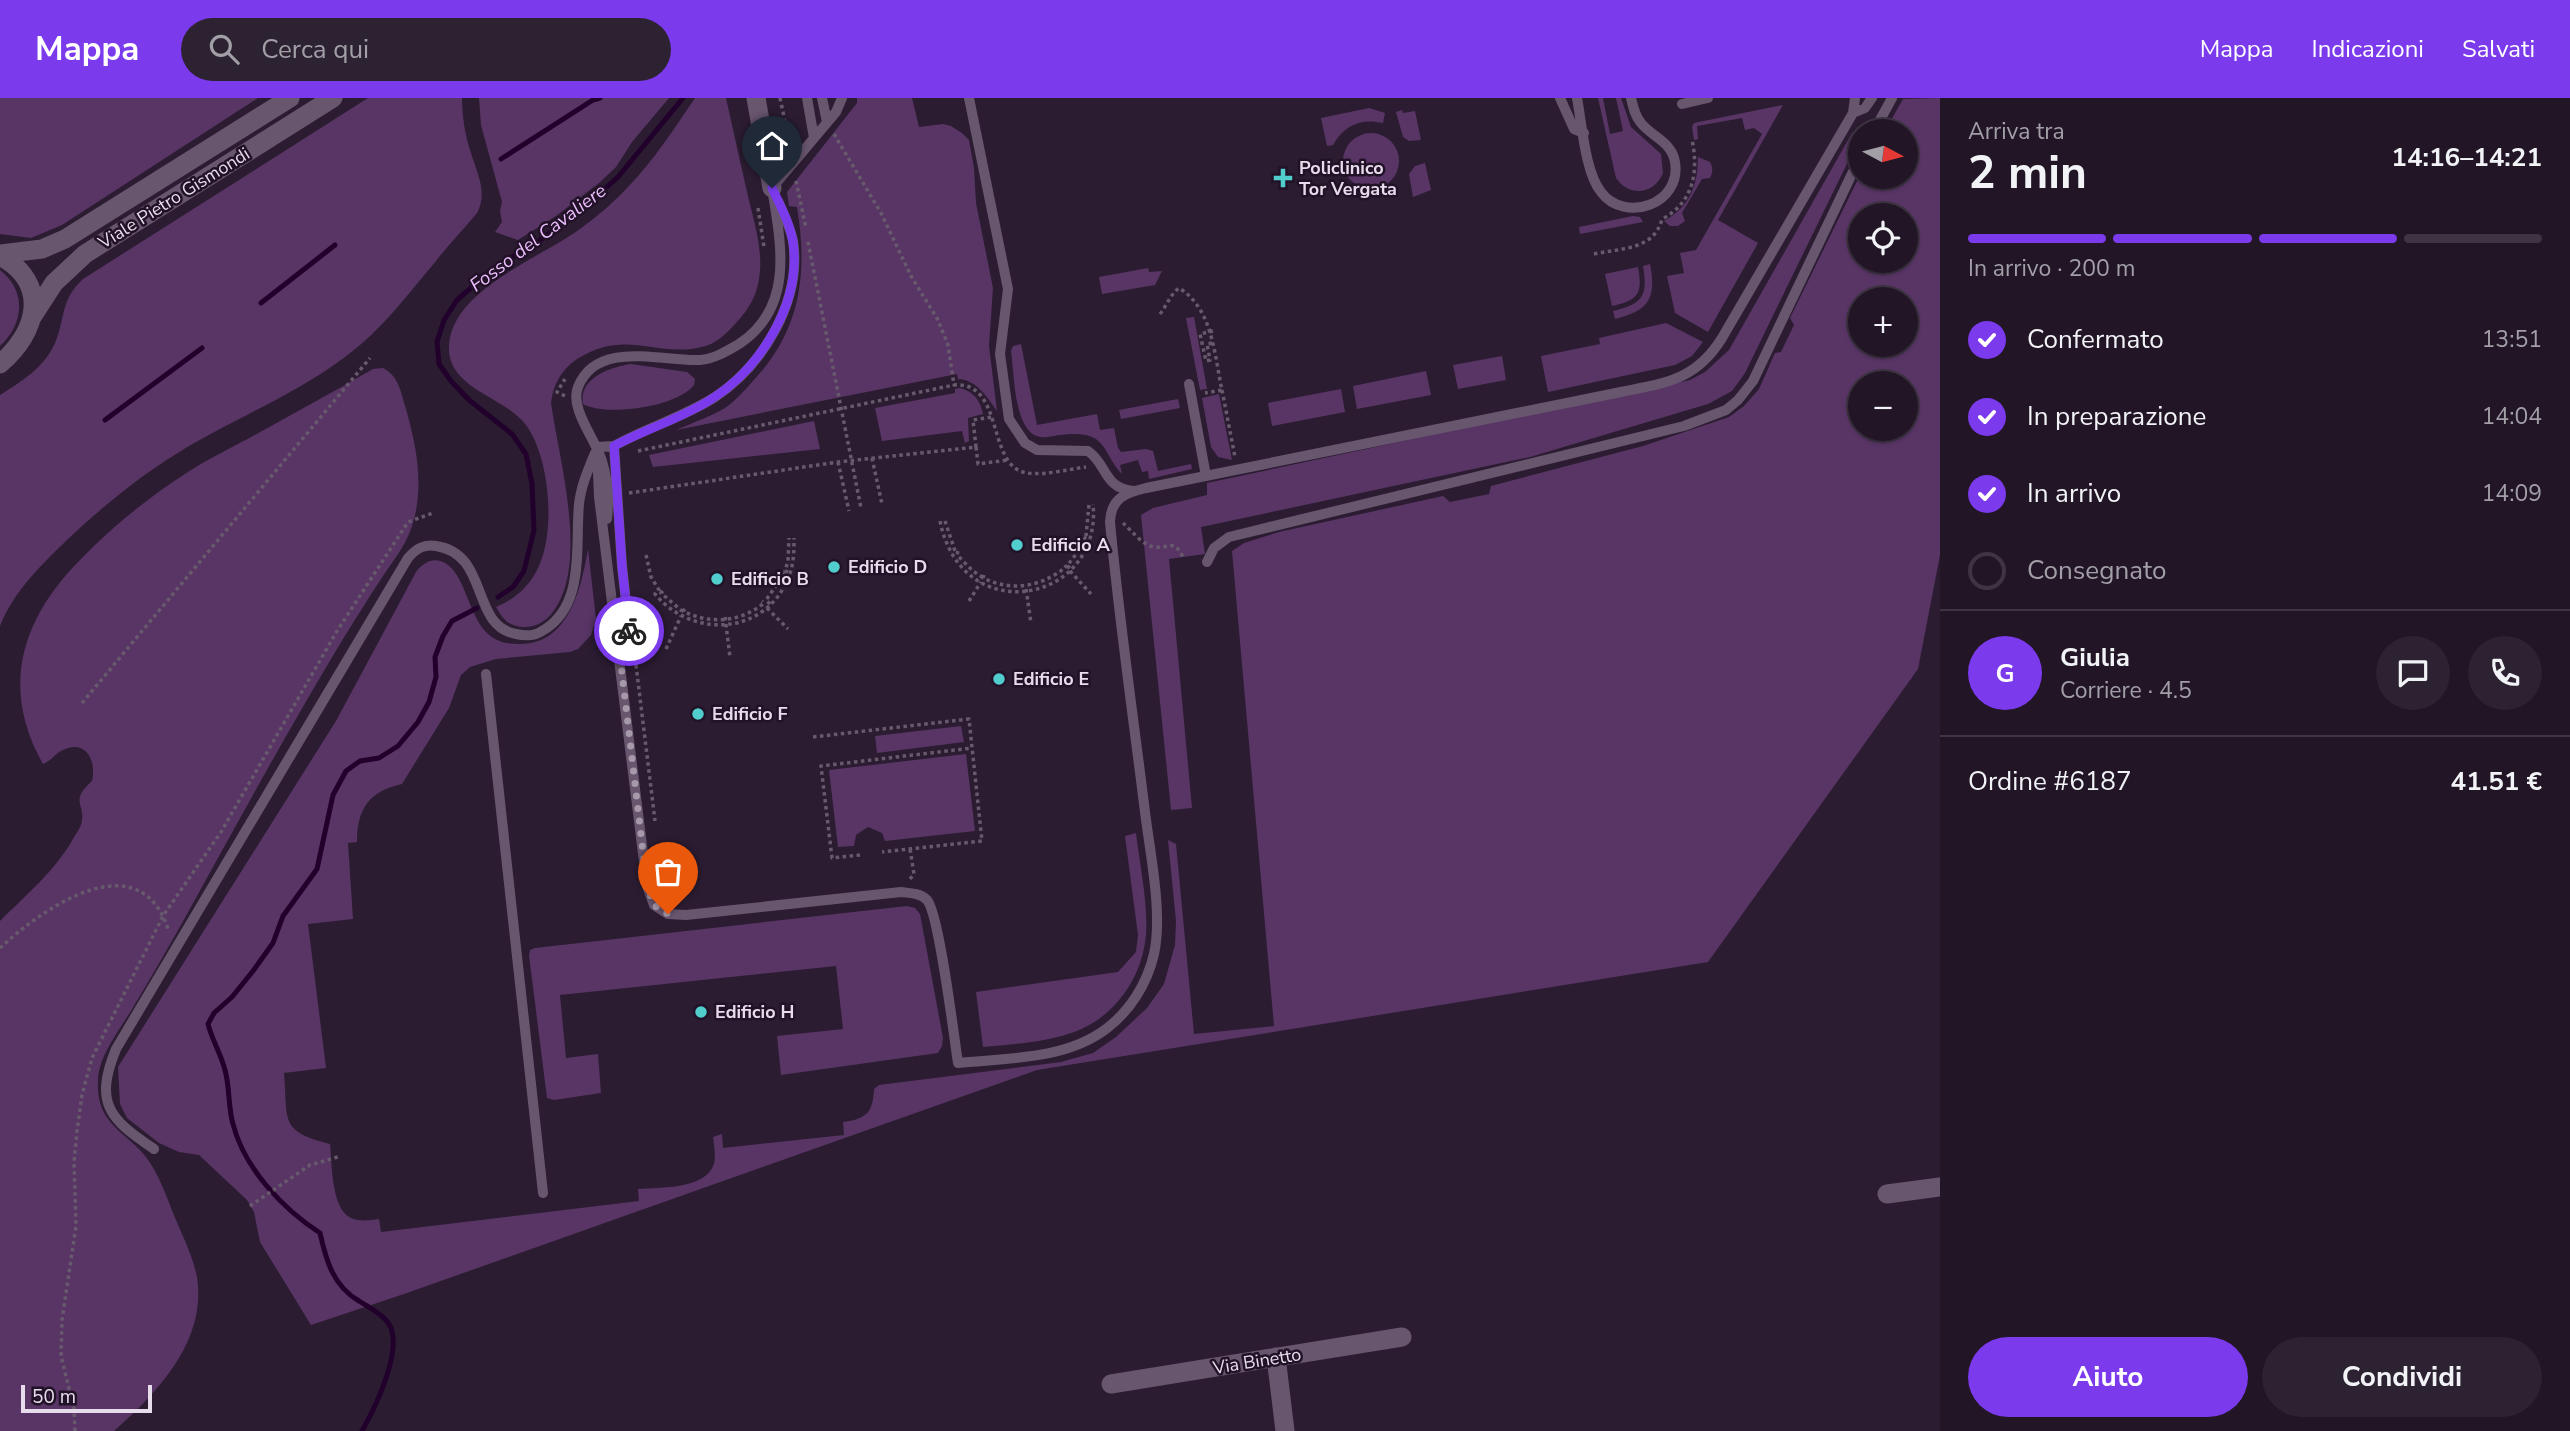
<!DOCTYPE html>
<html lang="it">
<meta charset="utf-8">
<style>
:root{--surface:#211526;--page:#2d2232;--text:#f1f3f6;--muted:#a29fa7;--line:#3e3443;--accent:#7c3aed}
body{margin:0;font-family:"Nunito Sans",sans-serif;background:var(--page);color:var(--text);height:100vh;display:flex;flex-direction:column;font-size:26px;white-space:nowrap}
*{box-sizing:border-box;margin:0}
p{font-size:23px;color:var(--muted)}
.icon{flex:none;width:38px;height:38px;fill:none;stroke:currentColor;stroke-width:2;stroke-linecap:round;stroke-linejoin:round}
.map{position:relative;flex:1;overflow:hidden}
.drawer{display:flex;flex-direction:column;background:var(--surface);width:630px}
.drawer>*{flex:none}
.needle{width:46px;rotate:97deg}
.buttons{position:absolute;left:1848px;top:21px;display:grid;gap:14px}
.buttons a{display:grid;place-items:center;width:70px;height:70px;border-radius:50%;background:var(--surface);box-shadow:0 2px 5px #0004,0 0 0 2px var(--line);font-size:35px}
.scale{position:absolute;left:21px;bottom:18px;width:131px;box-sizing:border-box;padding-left:7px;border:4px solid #e7dceb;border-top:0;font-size:19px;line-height:24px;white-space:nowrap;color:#e7dceb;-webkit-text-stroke:5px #221228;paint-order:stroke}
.pin{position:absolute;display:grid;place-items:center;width:60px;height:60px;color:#fff;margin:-72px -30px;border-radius:50% 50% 50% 0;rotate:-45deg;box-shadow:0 0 7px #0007}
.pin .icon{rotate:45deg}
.courier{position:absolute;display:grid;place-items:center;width:70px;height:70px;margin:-35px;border:5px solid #7c3aed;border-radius:50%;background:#fff;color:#222;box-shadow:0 2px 9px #0007}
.overview em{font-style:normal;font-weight:700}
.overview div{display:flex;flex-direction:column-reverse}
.overview{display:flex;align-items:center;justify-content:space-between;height:119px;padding:0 28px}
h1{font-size:46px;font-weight:700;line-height:52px}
.bar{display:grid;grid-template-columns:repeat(4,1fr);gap:10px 7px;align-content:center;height:84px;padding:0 28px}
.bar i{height:9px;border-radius:5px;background:var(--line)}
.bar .active{background:var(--accent)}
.bar p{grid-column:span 4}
.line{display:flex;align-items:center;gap:18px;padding:0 28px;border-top:2px solid var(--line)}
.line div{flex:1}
.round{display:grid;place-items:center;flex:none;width:74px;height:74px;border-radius:37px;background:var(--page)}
ol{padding:0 28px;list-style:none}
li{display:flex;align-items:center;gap:21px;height:77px}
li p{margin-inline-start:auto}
li .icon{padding:7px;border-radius:50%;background:var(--accent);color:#fff;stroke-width:4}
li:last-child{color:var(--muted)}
li i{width:38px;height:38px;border:4px solid var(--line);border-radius:50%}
.action{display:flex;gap:14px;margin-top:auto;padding:14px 28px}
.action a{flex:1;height:80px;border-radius:42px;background:var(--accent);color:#fff;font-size:28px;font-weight:700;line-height:80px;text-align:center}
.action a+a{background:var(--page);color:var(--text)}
header{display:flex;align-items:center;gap:42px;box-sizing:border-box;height:98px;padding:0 35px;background:var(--accent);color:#fff}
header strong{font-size:33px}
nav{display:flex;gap:38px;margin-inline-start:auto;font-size:24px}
.search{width:490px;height:63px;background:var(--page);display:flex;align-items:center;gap:18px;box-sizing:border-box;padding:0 24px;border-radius:38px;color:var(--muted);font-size:26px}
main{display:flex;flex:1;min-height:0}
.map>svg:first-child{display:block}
.green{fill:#583565;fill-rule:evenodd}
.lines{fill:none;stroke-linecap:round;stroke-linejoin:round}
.stream{stroke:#21002c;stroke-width:5}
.path{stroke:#685a6d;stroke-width:3.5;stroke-dasharray:3.5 3.5;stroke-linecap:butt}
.service{stroke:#68566f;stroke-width:10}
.minor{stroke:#68566f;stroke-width:19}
.tertiary{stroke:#68566f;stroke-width:19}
.done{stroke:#a699aa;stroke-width:7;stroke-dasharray:0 12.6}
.route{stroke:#7c3aed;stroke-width:9}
.poi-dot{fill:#52cdce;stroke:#221228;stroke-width:2.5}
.labels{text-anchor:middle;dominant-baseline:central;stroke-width:5;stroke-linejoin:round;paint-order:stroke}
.poi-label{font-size:18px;font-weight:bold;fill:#e7dceb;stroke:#221228;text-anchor:start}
.street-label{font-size:18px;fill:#e7dceb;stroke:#221228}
.water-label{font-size:19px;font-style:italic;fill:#ecbefd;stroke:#221228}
</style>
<header>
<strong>Mappa</strong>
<div class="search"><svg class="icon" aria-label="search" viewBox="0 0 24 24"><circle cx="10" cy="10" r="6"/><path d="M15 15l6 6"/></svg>Cerca qui</div>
<nav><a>Mappa</a><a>Indicazioni</a><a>Salvati</a></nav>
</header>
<main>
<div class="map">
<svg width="1940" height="1333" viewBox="0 0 1940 1333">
<rect width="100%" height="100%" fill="#2c1c32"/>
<path class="green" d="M0 0H258L62 127 31 140 0 136Z
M368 0H462C462 18 465 38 471 55 477 75 488 95 477 115 464 131 449 146 436 163 407 197 382 232 345 259 297 295 241 318 189 348 145 374 105 406 68 441 41 467 14 493 0 528V297C22 283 44 270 55 245 66 219 60 202 83 181Z
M479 0H669L632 44 616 69 599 85 556 118 518 142 495 134 502 124 500 113 502 104 481 27Z
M695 0H726C733 31 740 63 747 94 753 120 762 147 760 173 758 195 751 209 736 225 727 235 716 246 702 249 655 260 626 230 577 261 561 272 553 287 551 305 559 361 590 468 552 515 546 523 536 529 525 529 510 529 503 522 496 509 514 502 530 488 538 470 556 434 550 360 526 327 505 298 446 291 449 247 453 190 544 159 584 128 599 117 615 103 628 89 654 62 674 31 695 0Z
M857 0H912L919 29 943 26 951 28 962 35 969 42 974 70 976 105 993 190 989 248 997 313C987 299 977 282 958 281L957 276 676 332C692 325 710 319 725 310 735 303 744 293 752 284 801 233 808 176 797 109L789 108 787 94 857 5Z
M1598 0H1603L1610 36 1623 33 1616 0H1621L1631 29 1661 56 1663 75C1654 97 1629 99 1616 80Z
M1940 0V457L1918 571 1708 864 1037 972 404 1196 311 1227 260 1144 254 1114 247 1102 199 1057 179 1054 159 1045 127 1020 120 1006 118 969 336 623 416 474C425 463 435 458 448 467 465 480 469 515 485 533 494 543 505 546 519 546 569 547 581 490 588 451L596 521 591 537 578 551 570 554 496 561 470 569 461 577 449 610 402 686C369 693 357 711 357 744L348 745 353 821 308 826 326 970 284 975C288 1023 279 1033 330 1046 332 1065 331 1111 351 1120 359 1124 371 1122 379 1121L381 1134 639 1103 638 1091C660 1089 705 1092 714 1066 716 1058 714 1047 713 1039L722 1036 723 1050 844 1037 843 1024C866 1021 873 1015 874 991L879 987 1061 964 1093 955 1116 939 1147 910 1164 886 1175 847 1176 823 1168 742 1176 746 1194 936 1274 928 1232 453 1244 445 1279 434 1443 398 1450 404 1489 396 1491 388 1643 348 1729 319 1744 308 1759 291 1775 255 1781 254 1794 227 1790 220 1860 77 1906 79V33H1885L1903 1ZM1860 117H1906V163H1860ZM1860 201H1906V247H1860ZM1860 285H1906V331H1860Z
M1783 7 1718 122 1758 145 1708 234 1675 215 1667 178 1684 175 1680 155 1696 152 1762 36 1754 30 1745 32 1742 20 1697 28 1698 41 1694 42 1692 29 1694 25Z
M1369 10 1385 15 1383 25C1361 20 1344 27 1333 47L1327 48 1321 20Z
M1402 12 1403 15 1415 13 1421 42 1409 43 1403 39 1396 14Z
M1852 35 1860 39 1745 275 1732 293 1708 306 1530 359 1201 429 1205 456 1169 461 1192 710 1171 712 1141 417 1153 410 1207 397V385L1690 282 1705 274 1729 252Z
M1343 63a28 28 0 1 1 56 0a28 28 0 1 1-56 0Z
M1698 59 1710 64C1713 70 1713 74 1710 80L1702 81 1682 115 1685 123 1678 128H1670L1664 123C1690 109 1698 86 1698 59Z
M1425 65 1431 92 1413 99 1409 76 1415 68Z
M1633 118 1640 119 1643 124 1580 136 1579 129Z
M1650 166C1657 201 1648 213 1615 221L1613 213C1643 206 1648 198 1643 168Z
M1638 169C1643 196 1638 202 1612 208L1605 176Z
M1148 170 1149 174 1162 173 1155 187 1102 196 1099 179Z
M0 172C27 193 24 226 0 248Z
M1194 219 1207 291 1200 292 1186 220Z
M1666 225 1703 244 1692 258 1675 267 1548 294 1541 258 1600 246 1599 240Z
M1021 246 1037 327 1097 316 1100 332 1114 330 1118 350 1121 354 1146 351 1153 353 1158 373 1191 366 1192 371 1149 381 1148 373 1142 374 1138 362 1120 367 1122 376C1111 366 1108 350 1096 341 1084 334 1072 336 1059 337 1052 338 1044 341 1037 338 1014 331 1014 273 1011 253L1013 248Z
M1502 258 1506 282 1458 291 1453 267Z
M631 266 687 274 695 281 694 287C677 309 607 319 583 306 578 280 611 269 631 266Z
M383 270C399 278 401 295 406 311 417 350 425 391 411 431 405 448 393 463 383 478 366 504 350 529 334 556 281 645 231 736 181 827 166 853 151 880 135 906 122 929 99 956 98 982 96 1021 117 1029 140 1052 158 1071 166 1098 176 1122 184 1141 193 1159 197 1179 207 1243 158 1294 114 1333H0V823C25 798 55 773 73 741 75 737 79 732 81 727 87 704 68 705 92 683 97 662 85 640 61 653 54 657 51 663 43 666 0 590 21 521 81 461 113 428 149 399 188 374 208 361 231 350 253 338 293 316 333 294 373 271Z
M1426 273 1431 297 1357 311 1353 288Z
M960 290C974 294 980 302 983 316L968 320 969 343 965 345 962 333 882 343 875 310 955 295V291Z
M1341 291 1345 314 1272 328 1268 305Z
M1219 296 1232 362 1218 359 1211 349 1202 300Z
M1178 301 1180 310 1121 321 1119 312Z
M814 323 820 351 653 369 649 357Z
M961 628 964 644 877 655 875 638Z
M966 656 975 733 885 743 882 735 868 729 856 737 854 748 838 749 829 672Z
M1136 735C1140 768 1148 804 1146 837 1142 882 1112 923 1068 936 1041 945 1011 946 983 949L976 894 1118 874 1136 854 1138 837 1125 738Z
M907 808 915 810 920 816 943 940 942 948 938 955 781 977 777 938 843 931 836 868 560 897 566 960 598 956 601 995 554 1002 547 1000 529 857 530 852 535 850Z"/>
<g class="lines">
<path class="stream" d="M501 61 593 2 600 0
M261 205 335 147
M105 322 202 250
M498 499 513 489 524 473 534 432 532 386 526 356 512 336 469 302 451 283 439 266 437 244 444 222 457 202 495 169 536 145 582 111 618 79 683 0
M362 1333C375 1310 404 1251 389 1226 383 1216 368 1209 359 1203 333 1188 326 1162 320 1135 283 1111 244 1070 233 1026 228 1009 230 990 225 972 221 956 212 942 208 926L214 915 232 899 253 873 273 845 283 818 317 771 333 697 346 673 360 663 379 660 398 648 418 624 429 604 436 579 435 559 443 538 452 523 477 510"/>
<path class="path" d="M780 0 790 47
M834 36 881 115 911 178 938 222 948 247 954 287C1002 283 988 359 1020 373 1036 380 1069 371 1086 369
M796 83 806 130
M758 110 764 149
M808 144 861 410
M1594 156C1622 150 1654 152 1662 121 1693 105 1699 74 1692 42
M1160 216C1167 207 1170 197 1179 190 1213 211 1214 256 1222 292L1205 295
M1212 245 1207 246 1210 262 1206 263 1200 236 1213 233
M1222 292 1235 359
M565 298 557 294 565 281
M976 349 978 366 1008 362
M638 353 954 287
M872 360 882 406
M838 364 849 413
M629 395 838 364 976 349 973 322 993 319
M1089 407 1086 438 1091 440
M940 423C962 533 1103 505 1093 406
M945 423 955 453 952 455
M1123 425C1132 433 1143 448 1155 449 1170 451 1173 440 1183 459
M958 453 957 457 973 473 982 479 980 482
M646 457 651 479 659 492 655 496C693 542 767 537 789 478 794 465 794 453 794 440
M1070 470 1067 468 1080 451 1085 440 1083 439
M1070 473 1091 496
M788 474 785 473 788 463 789 440
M984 477 983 480C1012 494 1041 489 1066 469L1065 467
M1026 491 1031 525
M663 493 661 495 682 513 681 515
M969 503 981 484
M770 506 766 502 785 475 782 474
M767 510 788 531
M685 511 683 513C710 527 741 524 764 505L762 503
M725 519 730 559
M666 551 681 518
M636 567 655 723
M82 605 370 260
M813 639 969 621 982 743 882 754
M860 757 832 760 821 668 972 650
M910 781 914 776 910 751
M0 850C44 809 141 742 169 834
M250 1108 310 1067 341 1058
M75 1333 74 1311 61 1258 62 1222 76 1128 74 1064 77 1033 82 997 92 960 163 818 221 734 337 533 408 424 433 415"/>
<path class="service" d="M807 0 814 40
M822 0 827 24
M969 0 1008 191 1000 256 1009 321 1025 345 1037 352 1088 353C1108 367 1103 390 1134 393
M1560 0 1574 31 1584 35
M1577 0C1582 26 1585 74 1601 94 1625 126 1682 106 1675 64 1672 44 1652 39 1641 25 1635 18 1633 9 1631 0
M1682 6 1708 0
M1853 15 1865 10 1872 0
M1874 33 1892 0
M772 90 836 14 842 0
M1189 286 1206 378
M614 348 622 468 632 556
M597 349 599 399 647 788 654 807 668 816 686 817 901 794C910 795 920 795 927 802 939 815 954 939 958 965 1006 960 1065 962 1106 931 1130 913 1147 886 1154 856 1163 816 1150 755 1145 714 1133 617 1119 521 1110 424 1111 400 1125 395 1146 390L1621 294C1666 285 1696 282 1722 240L1853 15 1855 0
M597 349 614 348C646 330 684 319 715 299 763 267 802 203 793 143 790 129 784 116 778 103
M607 421C609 401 608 382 602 363 596 342 569 310 578 289 597 241 663 264 700 262 714 261 727 253 739 246 795 209 781 146 772 90
M1207 464 1214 450 1229 439 1684 328 1726 312 1738 302 1753 283 1860 59
M486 576 543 1095
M154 1051C109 1021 94 1005 116 951L408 460C416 451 423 446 436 448 490 456 470 528 516 536 525 538 535 538 542 533 586 508 575 448 579 406 581 388 588 372 595 355"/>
<path class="minor" d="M756 0 772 90
M1887 1096 1940 1089
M1276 1259 1285 1333
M1111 1286 1402 1239"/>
<path class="tertiary" d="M0 156 42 151 65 141 290 0
M0 158C50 185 38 234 0 266
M32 219 54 185 85 156 333 0"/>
</g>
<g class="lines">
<path class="done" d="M629 533 632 556 620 558 647 788 654 807 668 816"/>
<path class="route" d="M629 533 622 468 614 348C645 331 680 321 710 302 760 271 802 205 793 144 790 125 780 107 772 90"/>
</g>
<g class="poi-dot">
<path d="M1279.5 69.5h7v7h7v7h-7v7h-7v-7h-7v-7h7z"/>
<circle cx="1017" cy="447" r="7"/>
<circle cx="834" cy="469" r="7"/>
<circle cx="717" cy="481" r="7"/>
<circle cx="999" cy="581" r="7"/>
<circle cx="698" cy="616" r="7"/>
<circle cx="701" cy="914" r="7"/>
</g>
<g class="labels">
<g class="poi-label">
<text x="1299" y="70">Policlinico<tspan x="1299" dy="21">Tor Vergata</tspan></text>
<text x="1031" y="447">Edificio A</text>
<text x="848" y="469">Edificio D</text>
<text x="731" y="481">Edificio B</text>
<text x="1013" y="581">Edificio E</text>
<text x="712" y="616">Edificio F</text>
<text x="715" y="914">Edificio H</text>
</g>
<g class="street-label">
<text transform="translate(174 100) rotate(-32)">Viale Pietro Gismondi</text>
<text transform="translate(1257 1263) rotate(-9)">Via Binetto</text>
</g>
<g class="water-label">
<text transform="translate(538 140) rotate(-37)">Fosso del Cavaliere</text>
</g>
</g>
</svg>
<div class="buttons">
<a><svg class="needle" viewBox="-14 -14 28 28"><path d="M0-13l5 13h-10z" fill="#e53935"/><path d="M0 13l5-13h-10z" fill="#a29fa7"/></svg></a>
<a><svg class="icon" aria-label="locate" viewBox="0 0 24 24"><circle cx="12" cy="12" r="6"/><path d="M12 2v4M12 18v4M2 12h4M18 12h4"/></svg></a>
<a>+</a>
<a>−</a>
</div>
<div class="scale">50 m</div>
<div class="pin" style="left:668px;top:816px;background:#ea580c"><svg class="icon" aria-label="bag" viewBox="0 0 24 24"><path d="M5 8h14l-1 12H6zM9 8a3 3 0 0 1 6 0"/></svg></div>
<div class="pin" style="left:772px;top:90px;background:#1f2937"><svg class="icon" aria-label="home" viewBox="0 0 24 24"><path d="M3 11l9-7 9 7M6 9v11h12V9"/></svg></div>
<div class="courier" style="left:629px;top:533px"><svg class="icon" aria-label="bike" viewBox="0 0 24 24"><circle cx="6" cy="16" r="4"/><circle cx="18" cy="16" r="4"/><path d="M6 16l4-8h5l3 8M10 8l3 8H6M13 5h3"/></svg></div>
</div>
<section class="drawer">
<div class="overview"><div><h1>2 min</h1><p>Arriva tra</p></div><em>14:16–14:21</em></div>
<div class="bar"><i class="active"></i><i class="active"></i><i class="active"></i><i></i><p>In arrivo · 200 m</p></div>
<ol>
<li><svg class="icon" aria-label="check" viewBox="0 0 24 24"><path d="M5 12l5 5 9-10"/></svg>Confermato<p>13:51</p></li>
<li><svg class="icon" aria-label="check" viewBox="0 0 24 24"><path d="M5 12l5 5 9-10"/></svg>In preparazione<p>14:04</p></li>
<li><svg class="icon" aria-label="check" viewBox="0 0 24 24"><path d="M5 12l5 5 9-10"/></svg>In arrivo<p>14:09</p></li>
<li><i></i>Consegnato</li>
</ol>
<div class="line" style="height:126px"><b class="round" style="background:var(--accent);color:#fff">G</b><div><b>Giulia</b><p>Corriere · 4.5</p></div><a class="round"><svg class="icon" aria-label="chat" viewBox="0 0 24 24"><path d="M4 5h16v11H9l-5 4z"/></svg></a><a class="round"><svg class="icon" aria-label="phone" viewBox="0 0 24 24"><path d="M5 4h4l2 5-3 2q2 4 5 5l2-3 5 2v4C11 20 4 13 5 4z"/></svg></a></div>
<div class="line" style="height:91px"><div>Ordine #6187</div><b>41.51 €</b></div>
<div class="action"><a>Aiuto</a><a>Condividi</a></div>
</section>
</main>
